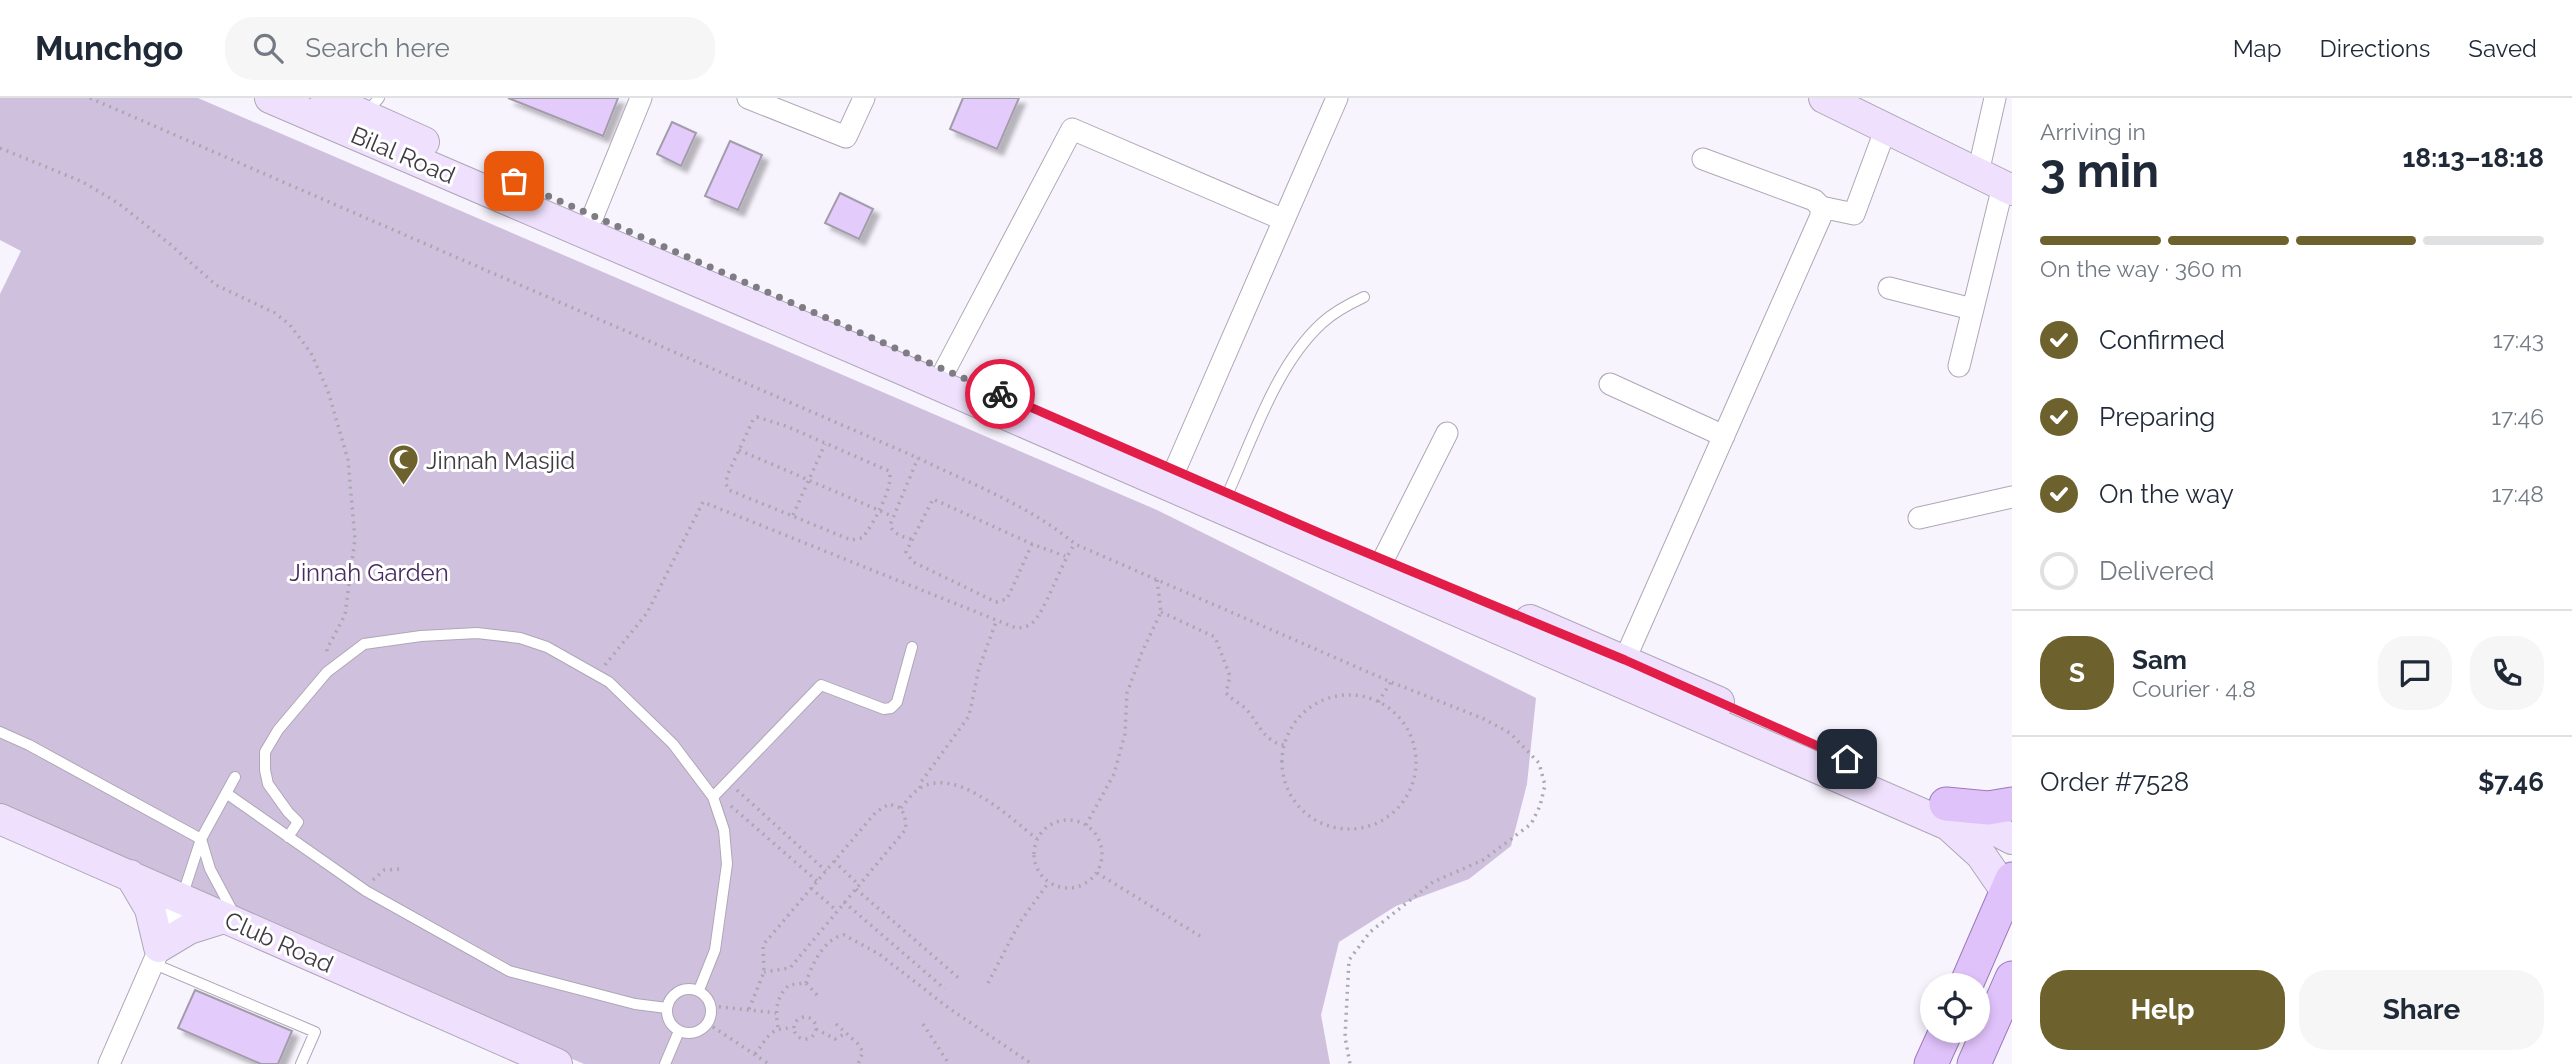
<!DOCTYPE html>
<meta charset="utf-8">
<style>
:root{--surface:#fff;--page:#f6f6f7;--text:#1f2937;--muted:#747a83;--line:#e0e1e3;--accent:#6d612e}
body{margin:0;font-family:Raleway,sans-serif;background:var(--page);color:var(--text);height:100vh;display:flex;flex-direction:column;font-size:26px;white-space:nowrap}
*{box-sizing:border-box;margin:0}
p{font-size:23px;color:var(--muted)}
.icon{flex:none;width:38px;height:38px;fill:none;stroke:currentColor;stroke-width:2;stroke-linecap:round;stroke-linejoin:round}
.map{position:relative;flex:1;overflow:hidden}
.panel{display:flex;flex-direction:column;background:var(--surface);width:560px}
.panel>*{flex:none}
.controls{position:absolute;left:1920px;top:875px;display:grid;gap:14px}
.controls a{display:grid;place-items:center;width:70px;height:70px;border-radius:50%;background:var(--surface);box-shadow:0 4px 10px #0003;font-size:35px}
.pin{position:absolute;display:grid;place-items:center;width:60px;height:60px;color:#fff;margin:-30px;border-radius:14px;box-shadow:0 4px 10px #0006}
.courier{position:absolute;display:grid;place-items:center;width:70px;height:70px;margin:-35px;border:5px solid #e11d48;border-radius:50%;background:#fff;color:#222;box-shadow:0 2px 9px #0007}
.overview em{font-style:normal;font-weight:700}
.overview div{display:flex;flex-direction:column-reverse}
.overview{display:flex;align-items:center;justify-content:space-between;height:119px;padding:0 28px}
h1{font-size:46px;font-weight:700;line-height:52px}
.bar{display:grid;grid-template-columns:repeat(4,1fr);gap:10px 7px;align-content:center;height:84px;padding:0 28px}
.bar i{height:9px;border-radius:5px;background:var(--line)}
.bar .active{background:var(--accent)}
.bar p{grid-column:span 4}
.line{display:flex;align-items:center;gap:18px;padding:0 28px;border-top:2px solid var(--line)}
.line div{flex:1}
.round{display:grid;place-items:center;flex:none;width:74px;height:74px;border-radius:28px;background:var(--page)}
ol{padding:0 28px;list-style:none}
li{display:flex;align-items:center;gap:21px;height:77px}
li p{margin-inline-start:auto}
li .icon{padding:7px;border-radius:50%;background:var(--accent);color:#fff;stroke-width:4}
li:last-child{color:var(--muted)}
li i{width:38px;height:38px;border:4px solid var(--line);border-radius:50%}
.action{display:flex;gap:14px;margin-top:auto;padding:14px 28px}
.action a{flex:1;height:80px;border-radius:28px;background:var(--accent);color:#fff;font-size:28px;font-weight:700;line-height:80px;text-align:center}
.action a+a{background:var(--page);color:var(--text)}
header{display:flex;align-items:center;gap:42px;box-sizing:border-box;height:98px;padding:0 35px;background:var(--surface);border-bottom:2px solid var(--line)}
header strong{font-size:33px}
nav{display:flex;gap:38px;margin-inline-start:auto;font-size:24px}
.search{width:490px;height:63px;background:var(--page);display:flex;align-items:center;gap:18px;box-sizing:border-box;padding:0 24px;border-radius:28px;color:var(--muted);font-size:26px}
main{display:flex;flex:1;min-height:0}
.map>svg:first-child{display:block}
.green{fill:#cfc1de}
.building{fill:#e3ccfb;stroke:#a39cab;stroke-width:2;filter:url(#shadow)}
.lines{fill:none;stroke-linecap:round;stroke-linejoin:round}
.lane-casing{stroke:#aea7b6;stroke-width:12}
.street-casing{stroke:#aea7b6;stroke-width:23}
.secondary-casing{stroke:#aea7b6;stroke-width:32}
.primary-casing{stroke:#9a79b9;stroke-width:35}
.path{stroke:#aaa7af;stroke-width:3.5;stroke-dasharray:2 5;stroke-linecap:butt}
.lane{stroke:#fff;stroke-width:10}
.street{stroke:#fff;stroke-width:21}
.secondary{stroke:#efe1fd;stroke-width:30}
.primary{stroke:#e0c2fb;stroke-width:33}
.done{stroke:#7f7c83;stroke-width:7;stroke-dasharray:0 12.6}
.route{stroke:#e11d48;stroke-width:9}
.labels{text-anchor:middle;dominant-baseline:central;stroke-width:6;stroke-linejoin:round;paint-order:stroke}
.street-label{font-size:24px;fill:#3e3b41;stroke:#fff}
.poi-label{font-size:24px;fill:#3e3b41;stroke:#fff;text-anchor:start}
.park-label{font-size:24px;fill:#492b63;stroke:#fff}
</style>
<header>
<strong>Munchgo</strong>
<div class="search"><svg class="icon" aria-label="search" viewBox="0 0 24 24"><circle cx="10" cy="10" r="6"/><path d="M15 15l6 6"/></svg>Search here</div>
<nav><a>Map</a><a>Directions</a><a>Saved</a></nav>
</header>
<main>
<div class="map">
<svg width="2012" height="966" viewBox="0 0 2012 966">
<defs>
<filter id="shadow"><feDropShadow dx="6" dy="6" stdDeviation="2" flood-color="#0004"/></filter>
</defs>
<rect width="100%" height="100%" fill="#f8f4fe"/>
<path class="green" d="M0 0H198L1157 412 1536 600 1527 686 1511 748 1469 781 1396 808 1339 844 1321 917 1330 966H584L0 718V196L21 153 0 142Z"/>
<path class="building" d="M508 0H618L603 38Z
M963 0H1019L997 51 950 31Z
M672 24 696 35 681 68 657 56Z
M730 43 762 57 738 112 705 98Z
M840 95 873 111 859 141 825 125Z
M195 892 292 933 278 966H261L178 930Z"/>
<g class="lines">
<defs>
<path id="lane" d="M366 15 379 0
M1228 395C1253 340 1276 267 1322 225 1334 214 1349 206 1364 199
M0 634 29 647 201 741 210 771 233 814
M226 695 366 793 509 873 635 906 667 910
M713 699 821 587 884 611 891 610 897 604 912 549
M288 739 298 724 288 714 268 686 265 672V654L278 632 327 574 364 546 421 538 477 535 520 540 547 549 609 584 673 646 713 699 724 732 727 766 715 852 699 892
M182 799 201 741 235 679
M152 865 315 934 301 966
M667 913a22 22 0 1 1 44 0a22 22 0 1 1-44 0Z
M665 966 679 933"/>
<path id="street" d="M748 0 846 39 864 0
M1703 61 1814 102 1821 109 1854 116 1886 30
M1978 75 1995 0
M593 118 641 0
M1889 190 1972 211
M1959 268 2003 88
M945 272 1072 31 1284 122
M1610 286 1724 338
M1175 372 1337 0
M1919 420 2012 399
M1383 462 1447 335
M1625 561 1821 118V109
M109 966 182 799"/>
<path id="secondary" d="M270 0 899 270 1948 727 1981 757 2012 802
M326 0 424 44
M1824 0 2012 92
M1530 522 1719 604
M1949 708 2012 741
M0 721 557 966
M130 777 150 811 159 849 189 831 224 820"/>
<path id="primary" d="M1946 706 1988 710 2012 706
M1966 887 2012 781
M1931 966 1946 933
M1974 966 2012 880"/>
</defs>
<use href="#lane" class="lane-casing"/>
<use href="#street" class="street-casing"/>
<use href="#secondary" class="secondary-casing"/>
<use href="#primary" class="primary-casing"/>
<path class="path" d="M90 0 918 360C971 386 1029 407 1075 446L1391 584 1484 621 1510 635 1539 665 1545 687 1540 708 1531 726 1483 762 1433 784 1370 834 1349 862 1345 939 1350 966
M0 50 83 84 118 105 171 147 216 187 275 215 290 227 311 255 328 293 348 362 355 441 345 517 327 551V558
M757 319 786 328 889 373C895 387 872 429 862 440L851 442 729 392 726 386 727 378 753 322Z
M739 352 892 418
M793 417 825 346
M911 441C903 439 893 436 890 427L918 360
M1032 446 1007 501 996 504 913 464 906 454 933 401 1032 446 1065 458
M1161 514 1215 539 1230 578 1226 595C1233 603 1242 606 1248 613 1259 627 1265 644 1284 647
M605 567 647 515 703 404 1016 530C1022 530 1027 529 1032 525 1045 515 1061 464 1075 446
M1282 664a67 67 0 1 1 134 0a67 67 0 1 1-134 0Z
M1378 604 1391 584
M920 690 921 684 969 618 979 570 996 524
M737 692 826 773
M731 708 817 783
M901 710C905 705 910 698 916 693 953 664 1009 719 1037 741
M1034 756a34 34 0 1 1 68 0a34 34 0 1 1-68 0Z
M1086 727 1114 676 1125 636 1127 595 1142 554 1161 514 1157 482
M834 763 859 787
M1097 775 1200 838
M373 782 384 772 401 771
M811 790 837 813
M856 791 961 882
M844 804 945 891
M806 885C811 868 824 840 844 837L879 856 950 911 1032 966
M988 885 1020 824 1049 784
M712 908 776 915
M749 911 764 874 763 847 876 714 889 706 901 710 905 719 906 731 790 870 764 874
M794 930a11 11 0 1 1 22 0a11 11 0 1 1-22 0Z
M707 925 769 966
M836 926 858 946 863 954 858 966
M923 926 949 966
M778 929C775 913 776 899 789 887L806 885 818 898
M816 931 835 941 846 935
M755 956C769 938 769 930 793 930"/>
<use href="#lane" class="lane"/>
<use href="#street" class="street"/>
<use href="#secondary" class="secondary"/>
<use href="#primary" class="primary"/>
</g>
<g class="lines">
<path class="done" d="M514 83 1000 296"/>
<path class="route" d="M1000 296 1324 437 1625 562 1847 661"/>
</g>
<defs>
<symbol id="mosque-pin" viewBox="-11 -11 22 30"><path d="M0 17L-7.5 6A9.5 9.5 0 1 1 7.5 6Z" fill="#6d612e" stroke="#fff"/><path d="M3.5-4.9A6 6 0 1 0 3.5 4.9A5 5 0 1 1 3.5-4.9Z" fill="#fff"/></symbol>
</defs>
<g fill-rule="evenodd">
<use href="#mosque-pin" x="386" y="344" width="35" height="47"/>
</g>
<g class="labels">
<g class="street-label">
<text transform="translate(403 57) rotate(23)">Bilal Road</text>
<text transform="translate(279 844) rotate(24)">Club Road</text>
</g>
<g class="poi-label">
<text x="426" y="362">Jinnah Masjid</text>
</g>
<g class="park-label">
<text x="369" y="474">Jinnah Garden</text>
</g>
</g>
</svg>
<div class="controls">
<a><svg class="icon" aria-label="locate" viewBox="0 0 24 24"><circle cx="12" cy="12" r="6"/><path d="M12 2v4M12 18v4M2 12h4M18 12h4"/></svg></a>
</div>
<div class="pin" style="left:514px;top:83px;background:#ea580c"><svg class="icon" aria-label="bag" viewBox="0 0 24 24"><path d="M5 8h14l-1 12H6zM9 8a3 3 0 0 1 6 0"/></svg></div>
<div class="pin" style="left:1847px;top:661px;background:#1f2937"><svg class="icon" aria-label="home" viewBox="0 0 24 24"><path d="M3 11l9-7 9 7M6 9v11h12V9"/></svg></div>
<div class="courier" style="left:1000px;top:296px"><svg class="icon" aria-label="bike" viewBox="0 0 24 24"><circle cx="6" cy="16" r="4"/><circle cx="18" cy="16" r="4"/><path d="M6 16l4-8h5l3 8M10 8l3 8H6M13 5h3"/></svg></div>
</div>
<section class="panel">
<div class="overview"><div><h1>3 min</h1><p>Arriving in</p></div><em>18:13–18:18</em></div>
<div class="bar"><i class="active"></i><i class="active"></i><i class="active"></i><i></i><p>On the way · 360 m</p></div>
<ol>
<li><svg class="icon" aria-label="check" viewBox="0 0 24 24"><path d="M5 12l5 5 9-10"/></svg>Confirmed<p>17:43</p></li>
<li><svg class="icon" aria-label="check" viewBox="0 0 24 24"><path d="M5 12l5 5 9-10"/></svg>Preparing<p>17:46</p></li>
<li><svg class="icon" aria-label="check" viewBox="0 0 24 24"><path d="M5 12l5 5 9-10"/></svg>On the way<p>17:48</p></li>
<li><i></i>Delivered</li>
</ol>
<div class="line" style="height:126px"><b class="round" style="background:var(--accent);color:#fff">S</b><div><b>Sam</b><p>Courier · 4.8</p></div><a class="round"><svg class="icon" aria-label="chat" viewBox="0 0 24 24"><path d="M4 5h16v11H9l-5 4z"/></svg></a><a class="round"><svg class="icon" aria-label="phone" viewBox="0 0 24 24"><path d="M5 4h4l2 5-3 2q2 4 5 5l2-3 5 2v4C11 20 4 13 5 4z"/></svg></a></div>
<div class="line" style="height:91px"><div>Order #7528</div><b>$7.46</b></div>
<div class="action"><a>Help</a><a>Share</a></div>
</section>
</main>
